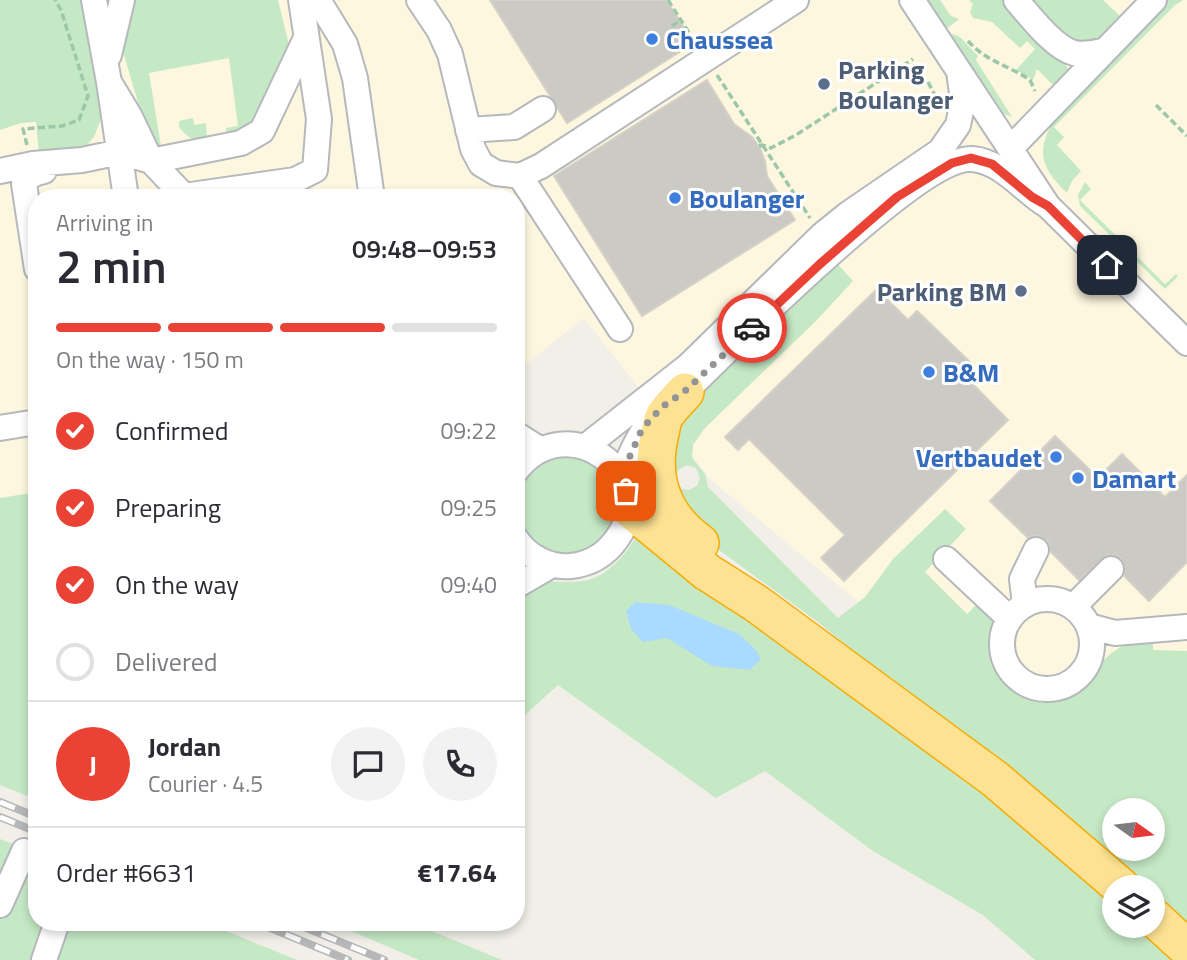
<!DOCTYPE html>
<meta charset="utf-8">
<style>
:root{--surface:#fff;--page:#f2f2f3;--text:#2b2b33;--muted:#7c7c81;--line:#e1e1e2;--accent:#ea4335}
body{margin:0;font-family:"Titillium Web",sans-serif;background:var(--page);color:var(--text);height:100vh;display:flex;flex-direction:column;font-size:26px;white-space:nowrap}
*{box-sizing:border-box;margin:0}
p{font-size:23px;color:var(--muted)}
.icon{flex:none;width:38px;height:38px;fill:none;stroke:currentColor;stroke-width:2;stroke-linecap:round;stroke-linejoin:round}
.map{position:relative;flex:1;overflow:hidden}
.panel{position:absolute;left:28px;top:189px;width:497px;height:742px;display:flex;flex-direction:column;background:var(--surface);border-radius:28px;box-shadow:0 4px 10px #0003}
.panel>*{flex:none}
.needle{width:46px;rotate:104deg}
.buttons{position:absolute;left:1102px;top:798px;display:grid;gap:14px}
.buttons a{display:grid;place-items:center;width:63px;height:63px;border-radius:50%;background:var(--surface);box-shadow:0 4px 10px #0003;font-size:35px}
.pin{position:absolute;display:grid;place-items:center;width:60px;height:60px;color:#fff;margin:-30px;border-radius:14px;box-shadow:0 4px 10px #0006}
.courier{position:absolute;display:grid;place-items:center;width:70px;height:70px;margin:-35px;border:5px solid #ea4335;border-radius:50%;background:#fff;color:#222;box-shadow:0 2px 9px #0007}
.headline em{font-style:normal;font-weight:600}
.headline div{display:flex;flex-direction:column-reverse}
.headline{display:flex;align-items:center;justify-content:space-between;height:119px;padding:0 28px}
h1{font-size:46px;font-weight:600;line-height:52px}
.bar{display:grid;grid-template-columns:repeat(4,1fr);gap:10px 7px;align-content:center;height:84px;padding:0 28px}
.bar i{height:9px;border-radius:5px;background:var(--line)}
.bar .active{background:var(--accent)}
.bar p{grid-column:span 4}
.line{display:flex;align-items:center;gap:18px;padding:0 28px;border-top:2px solid var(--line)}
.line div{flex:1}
.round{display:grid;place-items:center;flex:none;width:74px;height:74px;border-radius:37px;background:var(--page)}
ol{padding:0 28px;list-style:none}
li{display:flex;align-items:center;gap:21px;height:77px}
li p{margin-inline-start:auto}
li .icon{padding:7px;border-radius:50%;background:var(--accent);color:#fff;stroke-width:4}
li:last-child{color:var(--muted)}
li i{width:38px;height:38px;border:4px solid var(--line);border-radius:50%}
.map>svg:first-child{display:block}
.commercial{fill:#fef7e0}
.green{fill:#c5e8c5;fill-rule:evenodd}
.water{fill:#aadaff}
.building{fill:#cccac5;stroke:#d6d1c6;stroke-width:2}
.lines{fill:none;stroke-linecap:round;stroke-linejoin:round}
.minor-casing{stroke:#b5b8bc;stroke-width:28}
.highway-casing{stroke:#f9ab00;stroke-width:40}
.path{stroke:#9cc7a9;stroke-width:3.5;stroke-dasharray:7 3.5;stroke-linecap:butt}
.minor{stroke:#fff;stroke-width:24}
.highway{stroke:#fde293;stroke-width:37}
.rail-casing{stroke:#b6b7b8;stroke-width:8}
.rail{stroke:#fff;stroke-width:5;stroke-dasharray:16;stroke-linecap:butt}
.done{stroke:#929495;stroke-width:7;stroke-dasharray:0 12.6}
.route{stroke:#ea4335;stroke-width:9}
.shop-dot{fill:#3f7fe0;stroke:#fff;stroke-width:2.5}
.service-dot{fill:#5c6f8a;stroke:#fff;stroke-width:2.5}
.labels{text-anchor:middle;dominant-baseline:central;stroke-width:6;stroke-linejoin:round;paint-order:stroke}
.shop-label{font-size:26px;font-weight:bold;fill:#366cbe;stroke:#fff;text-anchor:start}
.service-label{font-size:26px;font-weight:bold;fill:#4e5e75;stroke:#fff;text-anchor:start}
</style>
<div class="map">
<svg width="1187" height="960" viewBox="0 0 1187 960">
<rect width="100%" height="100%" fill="#f1efe8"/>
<path class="commercial" d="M0 0H1187V700L1005 723 711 480 584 318 516 372V198H37V498L0 504Z"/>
<path class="green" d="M0 0H83L101 119 94 137 84 149 39 155 36 122 21 123 0 130Z
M130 0H278L290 49 253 127 227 135 226 128 238 126 229 58 149 73 161 146 158 148 150 143 121 45Z
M926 0H940L951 16 959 19 945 30Z
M969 0H1006L1069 69V72L1056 88 1037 69 1033 80 1016 70 1035 49 1027 41 1020 48 992 22 973 18 970 12 973 4Z
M1027 0H1103L1124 20C1119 25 1113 33 1107 36 1072 56 1049 22 1027 0Z
M1167 0H1183L1175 5 1054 127 1064 137 1057 145 1081 171 1072 181 1067 193C1031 159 1040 142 1064 104Z
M953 34 960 37 978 56 976 60 1012 117 999 112 949 38Z
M193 118 194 125 206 123 207 138C193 142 188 138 179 127V121Z
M1085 182 1091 189 1080 200 1165 284 1176 274 1178 276 1165 289 1080 206 1078 195Z
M835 261 853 281 817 320 704 429 693 445 692 458 705 474 708 487 838 618 865 597 893 559 945 509 966 529 925 572 967 614 977 604 995 623C994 646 996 666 1013 683 1021 691 1030 694 1042 695 1079 700 1093 662 1121 647 1130 642 1143 641 1153 639V650L1187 651V938L1165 908 1153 897V887H1142L1092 843 1014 784 818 622 690 529 664 443 671 422ZM687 465 696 468 700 478 697 486 689 490 682 489 676 480 678 470ZM1115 810H1153V849H1115Z
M519 506a48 48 0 1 1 96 0a48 48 0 1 1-96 0Z
M37 492V800L0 785V498Z
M639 532 934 747 1115 900V926H1144L1181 960H1035L983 915 873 851 765 771 716 798 558 685 516 723V594C546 575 553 585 584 581 608 577 628 552 639 532Z
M0 839 37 854V922H204L297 960H0Z
M330 922H410L502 960H419Z"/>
<path class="water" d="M635 602 669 605 739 634 756 650 761 659 750 670 712 666 667 638 643 642 631 629 626 611Z"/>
<path class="building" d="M490 0H666L691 38 683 43 686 48 567 123Z
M707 80 734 124 752 137 760 148 765 161 767 176 795 220 642 316 554 176Z
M877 289 908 320 917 311 970 362 960 371 1008 420 844 581 821 558 845 535 749 439 738 450 725 437Z
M1055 436 1098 478 1122 454 1165 497 1187 475V562L1149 601 1124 576 1125 566 1121 558 1114 555H1107L1079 580 1050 551 1048 541 1036 535 1028 538 990 501Z"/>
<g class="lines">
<defs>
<path id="minor" d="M94 0 109 82 126 198
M318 0 345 44 355 78 372 198
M419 0 439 30 450 54 473 149 481 164 496 173 520 176 541 166 796 0
M912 0 1048 206 1187 343
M1016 0C1030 16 1054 48 1074 53 1083 55 1094 53 1103 51
M109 55 122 0
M109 82 130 117 151 161 184 196 295 180 315 170 319 119 301 0
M468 130 514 127 543 109
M1011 148 1154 0
M0 171 33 164 82 160 120 152 151 161 241 143 262 131 306 38
M520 176 620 329
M37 269 24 184C29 175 35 173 44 171L47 164
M0 428 37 422
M516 434 541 450
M585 447 688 366 822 235 848 214 940 151 958 125 963 101 959 71
M516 471C567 404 663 477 616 540 605 555 590 564 571 566 550 568 528 557 516 539
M621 476C640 434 645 418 685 392 729 349 921 155 972 159 1002 161 1024 192 1048 206
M946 559 1010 619
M516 586 552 565
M1002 644a45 45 0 1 1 90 0a45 45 0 1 1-90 0Z
M1025 605 1022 579 1036 550
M1073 607 1111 569
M1089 626 1115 633 1187 627
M0 905 24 851
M44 960 57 922"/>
<path id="highway" d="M685 392C679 399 669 408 664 417 662 422 661 428 660 433 649 478 662 516 700 543
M628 507 707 572 757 604 995 779 1121 887
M1153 917 1187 948"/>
</defs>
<use href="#minor" class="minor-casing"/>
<use href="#highway" class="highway-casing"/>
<path class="path" d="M668 0 695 42
M672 26 681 20
M968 41C987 62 1008 65 1030 80L1035 91
M717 75 810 218
M928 82 940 105
M1156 105 1187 136
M27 145 23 129 62 126 79 120 88 96 61 10 55 0
M759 146 762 145 771 148 796 135 913 59"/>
<use href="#minor" class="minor"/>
<use href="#highway" class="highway"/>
<defs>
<path id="rail" d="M0 802 37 817
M0 817 37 832
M256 922 348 960
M292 922 384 960"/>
</defs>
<use href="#rail" class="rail-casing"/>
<use href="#rail" class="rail"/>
</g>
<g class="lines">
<path class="done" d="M626 491 621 476 642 429 662 407 685 391 752 328"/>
<path class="route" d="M752 328 820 264 897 197 952 163 971 158 992 164 1032 197 1048 206 1107 265"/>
</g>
<g class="shop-dot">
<circle cx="652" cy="39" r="7"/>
<circle cx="675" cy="198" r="7"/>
<circle cx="929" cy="372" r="7"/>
<circle cx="1056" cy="457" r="7"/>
<circle cx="1078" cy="478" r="7"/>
</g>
<g class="service-dot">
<circle cx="824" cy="84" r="7"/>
<circle cx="1021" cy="291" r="7"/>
</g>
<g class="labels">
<g class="shop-label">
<text x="666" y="39">Chaussea</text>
<text x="689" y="198">Boulanger</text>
<text x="943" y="372">B&amp;M</text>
<text x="1042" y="457" text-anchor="end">Vertbaudet</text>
<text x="1092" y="478">Damart</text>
</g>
<g class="service-label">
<text x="838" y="69">Parking<tspan x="838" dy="30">Boulanger</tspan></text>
<text x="1007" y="291" text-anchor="end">Parking BM</text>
</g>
</g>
</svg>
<div class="buttons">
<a><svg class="needle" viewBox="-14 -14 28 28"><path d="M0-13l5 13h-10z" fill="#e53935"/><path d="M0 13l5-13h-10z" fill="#7c7c81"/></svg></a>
<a><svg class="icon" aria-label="layers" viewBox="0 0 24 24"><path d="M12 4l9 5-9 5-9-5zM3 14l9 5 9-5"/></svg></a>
</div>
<div class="pin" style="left:626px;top:491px;background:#ea580c"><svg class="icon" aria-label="bag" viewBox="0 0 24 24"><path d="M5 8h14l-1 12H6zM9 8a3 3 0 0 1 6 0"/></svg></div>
<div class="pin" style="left:1107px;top:265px;background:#1f2937"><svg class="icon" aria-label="home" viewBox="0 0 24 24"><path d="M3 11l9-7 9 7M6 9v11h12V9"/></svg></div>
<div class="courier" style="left:752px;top:328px"><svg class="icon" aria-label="car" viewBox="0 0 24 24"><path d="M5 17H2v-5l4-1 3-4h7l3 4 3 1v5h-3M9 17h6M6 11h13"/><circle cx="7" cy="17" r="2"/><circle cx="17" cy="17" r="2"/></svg></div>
<section class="panel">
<div class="headline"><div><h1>2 min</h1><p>Arriving in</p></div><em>09:48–09:53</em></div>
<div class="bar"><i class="active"></i><i class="active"></i><i class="active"></i><i></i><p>On the way · 150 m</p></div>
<ol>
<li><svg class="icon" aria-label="check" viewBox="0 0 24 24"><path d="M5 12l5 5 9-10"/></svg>Confirmed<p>09:22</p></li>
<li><svg class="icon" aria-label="check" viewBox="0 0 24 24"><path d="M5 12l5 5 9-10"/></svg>Preparing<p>09:25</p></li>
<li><svg class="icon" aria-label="check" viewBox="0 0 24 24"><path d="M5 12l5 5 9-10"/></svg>On the way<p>09:40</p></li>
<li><i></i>Delivered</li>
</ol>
<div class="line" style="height:126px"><b class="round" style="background:var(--accent);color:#fff">J</b><div><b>Jordan</b><p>Courier · 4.5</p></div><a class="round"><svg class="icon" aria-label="chat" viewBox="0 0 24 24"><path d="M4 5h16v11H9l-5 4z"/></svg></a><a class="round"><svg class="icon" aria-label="phone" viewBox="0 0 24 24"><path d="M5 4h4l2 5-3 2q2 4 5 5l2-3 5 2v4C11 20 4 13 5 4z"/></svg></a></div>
<div class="line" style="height:91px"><div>Order #6631</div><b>€17.64</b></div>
</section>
</div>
